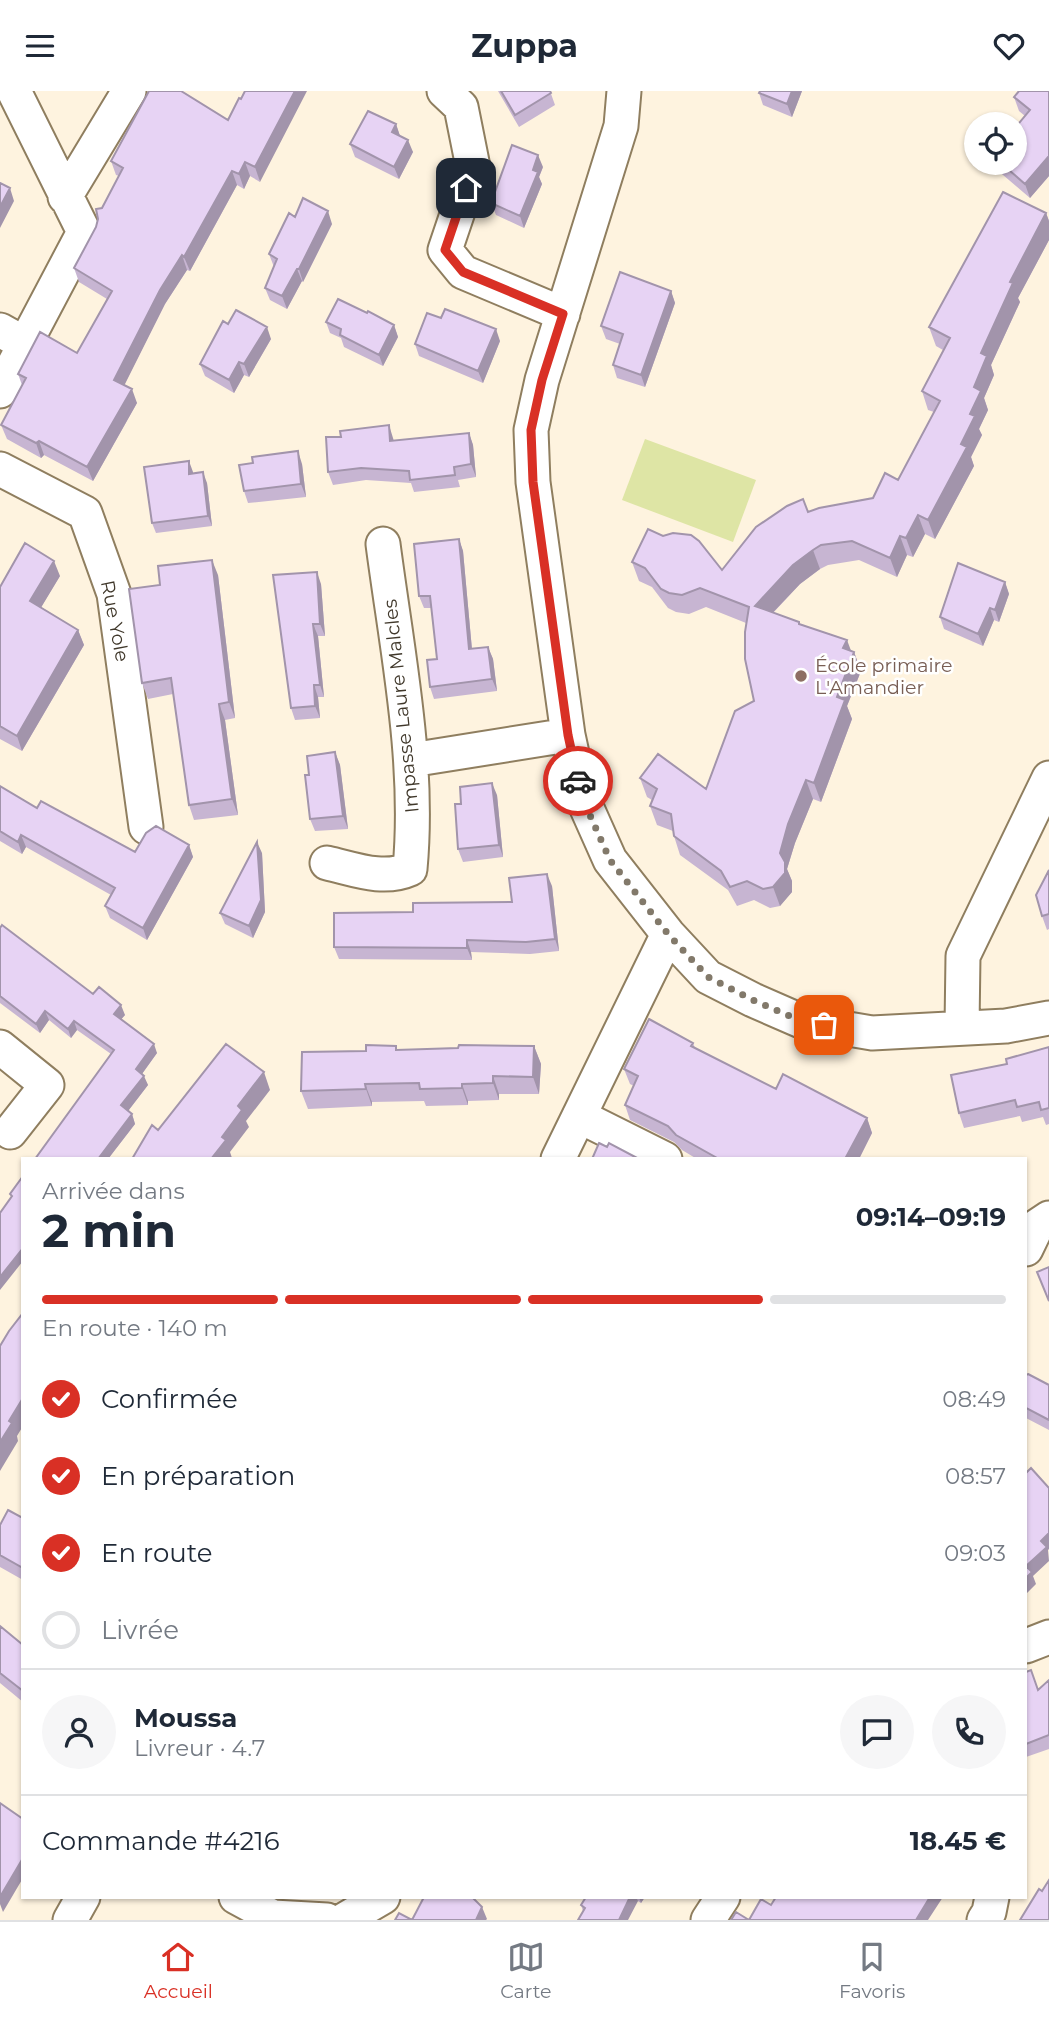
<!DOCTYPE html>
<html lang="fr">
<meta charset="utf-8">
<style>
:root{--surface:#fff;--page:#f6f6f7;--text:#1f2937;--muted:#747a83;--line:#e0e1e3;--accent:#d93025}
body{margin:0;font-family:Montserrat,sans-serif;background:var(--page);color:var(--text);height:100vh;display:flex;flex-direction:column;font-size:26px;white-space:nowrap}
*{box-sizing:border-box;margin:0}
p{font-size:23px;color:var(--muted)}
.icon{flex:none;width:38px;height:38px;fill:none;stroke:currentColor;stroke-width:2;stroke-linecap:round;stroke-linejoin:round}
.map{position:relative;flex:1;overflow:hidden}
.details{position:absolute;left:21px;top:1066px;width:1006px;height:742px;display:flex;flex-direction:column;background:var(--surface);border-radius:0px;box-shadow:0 2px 5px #0004}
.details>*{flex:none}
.buttons{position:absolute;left:964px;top:21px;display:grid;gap:14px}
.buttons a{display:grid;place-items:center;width:63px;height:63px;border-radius:50%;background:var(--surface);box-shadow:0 2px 5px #0004;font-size:35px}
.pin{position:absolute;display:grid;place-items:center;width:60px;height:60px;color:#fff;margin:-30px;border-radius:14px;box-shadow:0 4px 10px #0006}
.courier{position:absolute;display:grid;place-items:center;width:70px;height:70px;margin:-35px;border:5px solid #d93025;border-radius:50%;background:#fff;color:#222;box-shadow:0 2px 9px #0007}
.overview em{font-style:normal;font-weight:700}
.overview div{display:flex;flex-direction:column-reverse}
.overview{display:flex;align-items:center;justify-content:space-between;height:119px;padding:0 21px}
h1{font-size:46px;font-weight:700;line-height:52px}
.bar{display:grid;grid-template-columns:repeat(4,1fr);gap:10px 7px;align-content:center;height:84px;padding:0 21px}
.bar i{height:9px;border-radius:5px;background:var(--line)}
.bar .current{background:var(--accent)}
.bar p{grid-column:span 4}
.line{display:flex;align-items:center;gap:18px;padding:0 21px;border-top:2px solid var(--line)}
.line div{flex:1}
.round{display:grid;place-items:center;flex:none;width:74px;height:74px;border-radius:37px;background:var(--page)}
ol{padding:0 21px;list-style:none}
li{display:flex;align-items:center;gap:21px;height:77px}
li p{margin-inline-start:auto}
li .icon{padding:7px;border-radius:50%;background:var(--accent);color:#fff;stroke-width:4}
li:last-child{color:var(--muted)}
li i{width:38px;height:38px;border:4px solid var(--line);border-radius:50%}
header{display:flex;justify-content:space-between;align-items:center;height:91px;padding:0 21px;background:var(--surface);font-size:32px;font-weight:700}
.tabs{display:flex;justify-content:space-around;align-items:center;height:98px;border-top:2px solid var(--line);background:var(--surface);font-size:19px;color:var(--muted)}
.tabs a{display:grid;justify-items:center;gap:4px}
.tabs .current{color:var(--accent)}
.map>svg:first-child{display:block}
.green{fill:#dee5a5}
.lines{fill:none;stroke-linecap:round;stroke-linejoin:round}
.minor-casing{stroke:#8f7e5f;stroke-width:37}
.minor{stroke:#fff;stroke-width:33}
.wall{fill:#c7b5d2}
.shaded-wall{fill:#a294ab}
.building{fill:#e7d3f4;stroke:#a294ab;stroke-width:2}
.done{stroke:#82796a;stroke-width:7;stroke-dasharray:0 12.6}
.route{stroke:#d93025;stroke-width:9}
.education-dot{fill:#8d6e63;stroke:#fff;stroke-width:2.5}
.labels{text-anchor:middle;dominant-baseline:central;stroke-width:5;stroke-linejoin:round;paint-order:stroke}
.street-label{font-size:19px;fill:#40382b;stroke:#fff}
.education-label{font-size:19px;fill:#785e54;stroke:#fff;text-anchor:start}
</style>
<header><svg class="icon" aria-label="menu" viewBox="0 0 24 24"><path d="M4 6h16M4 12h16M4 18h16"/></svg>Zuppa<svg class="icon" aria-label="heart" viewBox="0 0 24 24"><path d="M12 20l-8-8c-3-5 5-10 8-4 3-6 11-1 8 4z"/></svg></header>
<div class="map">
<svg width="1049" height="1829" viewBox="0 0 1049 1829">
<rect width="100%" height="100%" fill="#fef3df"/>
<path class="green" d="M645 348 756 389 733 451 622 409Z"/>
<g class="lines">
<defs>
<path id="minor" d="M444 0 461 16 473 76 445 159 463 181 563 223
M624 0 621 35 542 289 531 339 533 391 568 644 581 704 610 769 668 843 708 886 753 909 801 930 872 942 1006 935 1049 927
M65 106 129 0
M0 239 25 253
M0 300 84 141 14 0
M0 378 85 422 114 503 146 736
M411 669 568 644
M327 772C354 778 383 790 410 778 420 670 397 560 383 453
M962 936 963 865 1049 687
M0 956 47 994 10 1041
M579 1025 665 1068
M558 1068 668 843
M1026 1158 1037 1135 1049 1127
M1026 1555 1049 1546
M236 1806 273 1826 327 1829
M70 1829 83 1806
M344 1829 383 1806
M708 1829 723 1806
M984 1829 989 1821 992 1806"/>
</defs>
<use href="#minor" class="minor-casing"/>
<use href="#minor" class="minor"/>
</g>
<path class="wall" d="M498 0H550L555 14 519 36Z
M760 0H802L792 26 763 14 759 2Z
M1049 0V85L1030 107 996 78 994 72H1015L1025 25 1019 20 1014 6Z
M239 7 260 91 250 85 244 98 237 94 190 180 187 179 165 213 124 294 137 312 93 390 44 364 41 367 7 348 1 334 22 294 18 283 77 262 107 208 79 191 74 177 96 136 102 117 119 85 116 84 111 70 228 29Z
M396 33 400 45 413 61 399 88 355 66 350 53Z
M543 76 539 86 542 93 524 137 496 124 491 112Z
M1046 122 1049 130V149L1018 207 1020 211 991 274 994 284 984 307 988 319 979 338 982 344 971 366 974 375 935 448 925 443 913 466 907 464 897 486 859 469 828 474 820 478 800 493 773 522 800 533 854 561 861 580 847 615 852 628 821 711 813 708 795 752 787 778 792 790V801L780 815 770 817 754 809 737 815 728 799 680 764 674 745 673 740 657 734 650 715 652 709 647 706 640 687 706 698 754 610 746 532 706 516 689 523 676 521 668 517 652 496 639 490 632 471 722 479 808 421 873 407 898 389 934 321 928 319 922 300 943 259 936 255 929 236Z
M295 126 332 133 303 191 302 190 287 218 270 209 265 197 274 176 269 163Z
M671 200 675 212 645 296 617 287 613 274 620 253 606 248 601 235Z
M367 222 394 234 398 246 383 275 344 256 341 247 330 242 326 231Z
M441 227 500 250 483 292 419 265 415 253Z
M228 233 271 248 249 286 244 284 234 302 205 285 200 273Z
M469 342 473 354 476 386 458 389 460 396 414 401 411 392 366 389 333 394 328 381 393 347 394 350Z
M302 373 306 406 248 412 244 400Z
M193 381V383L207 392 212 435 156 442 152 432Z
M459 448 463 460 472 558 488 556 493 568 497 600 434 608 430 596 437 568 431 517H424L419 505Z
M218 484 235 627 225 629 238 724 194 729 189 714 173 603 148 608 142 592 160 494Z
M60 485 41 516 78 539 84 554 22 660 0 648V496Z
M1005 491 1009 503 999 531 994 529 983 555 944 538 940 526Z
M321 493 325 545H318L324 606H318L320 627 295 629 291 617Z
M335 661 340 674 348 738 315 740 310 728 309 684Z
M0 695 37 717 135 761 189 754 193 766 147 849 110 827 105 815 111 804 26 756 22 763 0 750Z
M497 704 503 766 463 771 458 758Z
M262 762 265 821 253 847 225 833 220 822Z
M1049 779V838L1047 839 1042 825Z
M552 795 559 860 530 863 471 861 472 869 339 868 334 856 413 821 512 811Z
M0 837 93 903 125 924 121 928 157 962 142 983 148 994 128 1020 132 1023 135 1033 108 1068H35L111 963 77 939 71 947 49 929 40 942 0 912Z
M693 952 695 957 776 998 867 1027 872 1042 859 1068H697L682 1059 674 1051 630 1029 625 1014 634 995 630 993 624 978Z
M534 955 541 973 539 1003H499V1009L468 1010V1014L426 1015 424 1010 372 1011V1015L308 1018 301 1000 366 960Z
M1049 956V1033L1046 1034 1043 1026 1022 1031 1020 1025 964 1037 959 1022 1007 973Z
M1026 1284 1049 1294V1339L1026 1327Z
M23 1427V1489L0 1476V1434Z
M0 1535 23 1554V1611L0 1592Z
M1026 1581 1038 1599 1049 1589V1658L1026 1666Z
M586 1806H645L641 1812 638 1810 583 1820 581 1814Z"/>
<path class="shaded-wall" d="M295 0H307L260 91 255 76Z
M792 0H802L792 26 787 13Z
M396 33 400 45 392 41Z
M408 49 413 61 399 88 394 76Z
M538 64 543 76 539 86 542 93 524 137 520 125 533 79Z
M1049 65V85L1030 107 1025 93Z
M245 71 250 85 244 98 239 83Z
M232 80 237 94 190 180 184 166Z
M10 97 14 110 0 137V116Z
M328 120 332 133 303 191 299 178Z
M1046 122 1049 130V149L1018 207 1020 211 991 274 994 284 984 307 988 319 979 338 982 344 971 366 974 375 935 448 928 429 961 353 970 323 974 296 981 262 1010 191Z
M182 164 187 179 165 213 120 303 114 289 160 199Z
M297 178 302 190 287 218 282 205Z
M671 200 675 212 645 296 641 284Z
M394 234 398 246 383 275 379 264Z
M267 236 271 248 249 286 244 273Z
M496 238 500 250 483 292 478 280Z
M239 271 244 284 234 302 229 289Z
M132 298 137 312 93 390 87 376Z
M389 334 393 347 395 363 390 350Z
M469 342 473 354 476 386 471 373Z
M39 350 44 364 41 367 36 352Z
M298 360 302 373 306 406 301 393Z
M189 370 193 381V394L189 383Z
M203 381 207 392 212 435 208 425Z
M918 424 925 443 913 466 906 447Z
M900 445 907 464 897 486 890 467Z
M459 448 463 460 473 570 469 558Z
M813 459 820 478 800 493 761 534 755 515 793 474Z
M212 469 218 484 235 627 229 611Z
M54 470 60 485 36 525 30 510Z
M317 481 321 493 325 545 320 533Z
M1005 491 1009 503 999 531 995 519Z
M990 517 994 529 983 555 978 543Z
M313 533 318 545 324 606 320 594Z
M78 539 84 554 22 660 17 645Z
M847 549 853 565 854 561 861 580 847 615 852 628 821 711 814 692 837 606 843 557Z
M488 556 493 568 497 600 492 588Z
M314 594 318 606 320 627 315 615Z
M219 613 225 629 238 724 232 708Z
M335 661 340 674 348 738 343 725Z
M806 689 813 708 795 752 787 778 792 790V801L780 815 773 796 780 762 788 733Z
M492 692 497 704 503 766 499 754Z
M21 744 26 756 22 763 18 751Z
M257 751 262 762 265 821 253 847 249 835Z
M189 754 193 766 147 849 143 837Z
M547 783 552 795 559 860 555 848Z
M467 849 471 861 472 869 467 857Z
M121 914 125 924 118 932 114 923Z
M45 920 49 929 40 942 36 933Z
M74 930 77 939 71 947 68 938Z
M154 953 157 962 139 987 136 978Z
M534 955 541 973 539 1003 533 986Z
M264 981 270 999 246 1030 249 1036 230 1061 232 1067 231 1068H211L238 1015Z
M144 985 148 994 125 1024 121 1014Z
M493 985 499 1003V1009L493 992Z
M365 993 372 1011V1015L366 998Z
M462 993 468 1010V1014L462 997Z
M132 1023 135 1033 108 1068H98Z
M867 1027 872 1042 859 1068H845Z
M23 1157V1170L0 1199V1186Z
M23 1307V1335L17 1345 18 1350 0 1380V1351L9 1330Z
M1049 1442V1458L1048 1459 1049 1470 1033 1485 1036 1493 1026 1503V1475L1041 1450Z
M23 1767V1787L3 1821 0 1813V1806Z
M630 1806H636L638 1810 628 1829H619Z
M639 1806H645L641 1812Z
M930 1806H943L928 1829H916Z
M482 1816 487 1828 486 1829H476Z"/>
<path class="building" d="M149 0H181L228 29 239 7 241 8 245 0H295L255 76 245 71 239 83 232 80 184 166 182 164 160 199 114 289 132 298 87 376 39 350 36 352 1 334 26 287 18 283 40 241 77 262 112 200 74 177 96 136 98 128 96 118 102 117 123 77 111 70Z
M501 0H550L551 2 515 24Z
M760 0H792L787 13 759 2Z
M1019 0H1049V65L1025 93 1001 72H1015V37L1030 19 1014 6Z
M368 20 396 33 392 41 408 49 394 76 350 53Z
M512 54 538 64 533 79 538 81 520 125 491 112Z
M0 92 10 97 0 116Z
M1003 101 1046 122 1010 191 1013 192 981 262 987 265 974 296 981 300 970 323 975 325 961 353 967 356 928 429 918 424 906 447 900 445 890 467 852 450 821 454 813 459 793 474 755 515 799 531V533L847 549 843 557 854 561 837 606 845 609 814 692 806 689 788 733 780 762 785 771V782L773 796 763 798 747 790 730 796 721 780 674 745 671 723 650 715 657 698 640 687 658 663 706 698 735 620 754 610 745 568V541L749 516 700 497 682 504 669 502 661 498 645 477 632 471 648 438 663 445 673 442 691 444 699 450 722 479 756 436 787 415 803 408 808 421 819 417 873 407 885 382 898 389 940 310 922 300 950 247 929 236Z
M303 107 328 120 299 178H297L282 205 265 197 277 168 269 163 289 122 295 126Z
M620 181 671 200 641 284 613 274 623 243 601 235Z
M338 208 367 222 368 220 394 234 379 264 340 244 341 238 326 231Z
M445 218 496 238 478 280 415 253 427 222 441 227Z
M236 219 267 236 244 273 239 271 229 289 200 273 223 230 228 233Z
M389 334 390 350 469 342 471 373 454 376 455 384 410 389 409 380 361 377 328 381 326 346H341L340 340Z
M298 360 301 393 244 400 239 374 253 372 252 366Z
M189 370V383L203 381 208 425 152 432 144 376Z
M459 448 469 558 488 556 492 588 430 596 427 569 437 568 430 505H419L414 453Z
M25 452 54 470 30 510 78 539 17 645 0 635V496Z
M212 469 229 611 219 613 232 708 189 714 171 587 142 592 129 498 160 494 158 475Z
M958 472 1005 491 995 519 990 517 978 543 940 526Z
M317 481 320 533H313L320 594H314L315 615 291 617 273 484Z
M335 661 343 725 310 728 305 684H309L307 665Z
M492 692 499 754 458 758 455 713H461L460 696Z
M0 695 37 717 41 710 135 761 146 742 156 735 189 754 143 837 105 815 115 797 21 744 18 751 0 740Z
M257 751 261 809 249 835 220 822Z
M1049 779V823L1042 825 1036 804Z
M547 783 555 848 526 851 467 849V857L334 856V822L413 821V812L512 811 509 787Z
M2 834 93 903 99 896 121 914 114 923 154 953 136 978 144 985 121 1014 132 1023 98 1068H35L114 959 74 930 68 938 45 920 36 933 0 905V837Z
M649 928 693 952 691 955 776 998 783 983 867 1027 845 1068H719L676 1044 668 1035 625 1014 638 985 624 978Z
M226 953 264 981 238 1015 242 1019 222 1046 226 1049 211 1068H132L152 1034 158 1039Z
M366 954 396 955V959L458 957 459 954 534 955 533 986 493 985V992L462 993V997L420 998 419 992 365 993 366 998 301 1000 302 961 366 960Z
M1049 956V1017L1041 1019 1039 1011 1017 1016 1015 1009 959 1022 951 984 1007 973 1006 968Z
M599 1052 607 1056 609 1052 639 1068H592Z
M23 1085V1157L0 1186V1122L12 1105 10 1103Z
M1049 1176V1210L1037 1181Z
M23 1222V1307L9 1330 12 1332 0 1351V1255L9 1240Z
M1028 1283 1049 1294V1329L1026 1317V1284Z
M1031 1377 1049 1397V1442L1041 1450 1047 1456 1026 1475 1032 1481 1026 1487V1382Z
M8 1419 23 1427V1477L0 1464V1434Z
M0 1535 23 1554V1600L0 1582Z
M1031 1579 1038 1599 1049 1589V1644L1026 1653V1581Z
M0 1712 23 1728V1767L0 1806Z
M1049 1789V1829H1020L1039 1798 1042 1800Z
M424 1806H472L482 1816 476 1829H395L399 1822 412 1829Z
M586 1806H630L619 1829H578L585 1817 581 1814Z
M776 1806H930L916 1829H731L736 1821 749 1829 761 1808 771 1814Z"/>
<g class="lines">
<path class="done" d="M578 690 581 704 610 769 668 843 708 886 753 909 801 930 824 934"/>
<path class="route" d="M466 97 445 159 463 181 563 223 542 289 531 339 533 391 568 644 578 690"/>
</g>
<circle class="education-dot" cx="801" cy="585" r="7"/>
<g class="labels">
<g class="street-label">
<text transform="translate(115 530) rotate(79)">Rue Yole</text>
<text transform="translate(401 615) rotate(-96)">Impasse Laure Malcles</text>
</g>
<g class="education-label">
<text x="815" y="574">École primaire<tspan x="815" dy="22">L'Amandier</tspan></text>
</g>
</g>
</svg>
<div class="buttons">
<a><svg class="icon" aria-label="locate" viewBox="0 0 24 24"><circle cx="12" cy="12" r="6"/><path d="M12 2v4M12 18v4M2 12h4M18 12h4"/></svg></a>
</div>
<div class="pin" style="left:824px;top:934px;background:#ea580c"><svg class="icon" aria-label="bag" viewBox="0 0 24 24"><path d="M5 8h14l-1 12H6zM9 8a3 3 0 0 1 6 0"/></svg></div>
<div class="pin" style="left:466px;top:97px;background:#1f2937"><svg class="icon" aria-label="home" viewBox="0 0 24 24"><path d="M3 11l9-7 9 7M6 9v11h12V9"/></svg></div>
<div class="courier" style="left:578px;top:690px"><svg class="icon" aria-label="car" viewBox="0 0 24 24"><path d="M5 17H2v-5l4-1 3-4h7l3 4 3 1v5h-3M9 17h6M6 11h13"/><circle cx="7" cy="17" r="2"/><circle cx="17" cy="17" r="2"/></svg></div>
<section class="details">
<div class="overview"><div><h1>2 min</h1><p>Arrivée dans</p></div><em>09:14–09:19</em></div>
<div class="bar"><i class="current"></i><i class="current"></i><i class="current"></i><i></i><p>En route · 140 m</p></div>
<ol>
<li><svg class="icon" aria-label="check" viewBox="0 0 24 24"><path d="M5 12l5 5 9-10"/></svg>Confirmée<p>08:49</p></li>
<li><svg class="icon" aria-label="check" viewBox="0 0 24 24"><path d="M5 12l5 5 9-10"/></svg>En préparation<p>08:57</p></li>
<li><svg class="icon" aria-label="check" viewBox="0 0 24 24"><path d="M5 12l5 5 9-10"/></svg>En route<p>09:03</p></li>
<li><i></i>Livrée</li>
</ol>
<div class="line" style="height:126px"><a class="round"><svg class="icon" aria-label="person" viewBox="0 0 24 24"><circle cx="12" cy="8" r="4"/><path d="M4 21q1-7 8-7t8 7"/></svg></a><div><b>Moussa</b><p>Livreur · 4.7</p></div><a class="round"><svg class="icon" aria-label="chat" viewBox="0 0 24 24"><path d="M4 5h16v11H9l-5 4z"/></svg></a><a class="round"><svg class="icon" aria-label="phone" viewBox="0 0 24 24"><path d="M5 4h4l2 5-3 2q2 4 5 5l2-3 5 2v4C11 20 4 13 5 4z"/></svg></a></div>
<div class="line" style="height:91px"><div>Commande #4216</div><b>18.45 €</b></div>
</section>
</div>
<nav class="tabs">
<a class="current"><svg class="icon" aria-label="home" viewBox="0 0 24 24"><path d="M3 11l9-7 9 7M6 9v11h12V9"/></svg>Accueil</a>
<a><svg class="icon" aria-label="map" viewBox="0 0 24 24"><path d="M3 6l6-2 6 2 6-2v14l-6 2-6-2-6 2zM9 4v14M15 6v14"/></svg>Carte</a>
<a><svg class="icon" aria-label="saved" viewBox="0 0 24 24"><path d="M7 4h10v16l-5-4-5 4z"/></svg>Favoris</a>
</nav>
